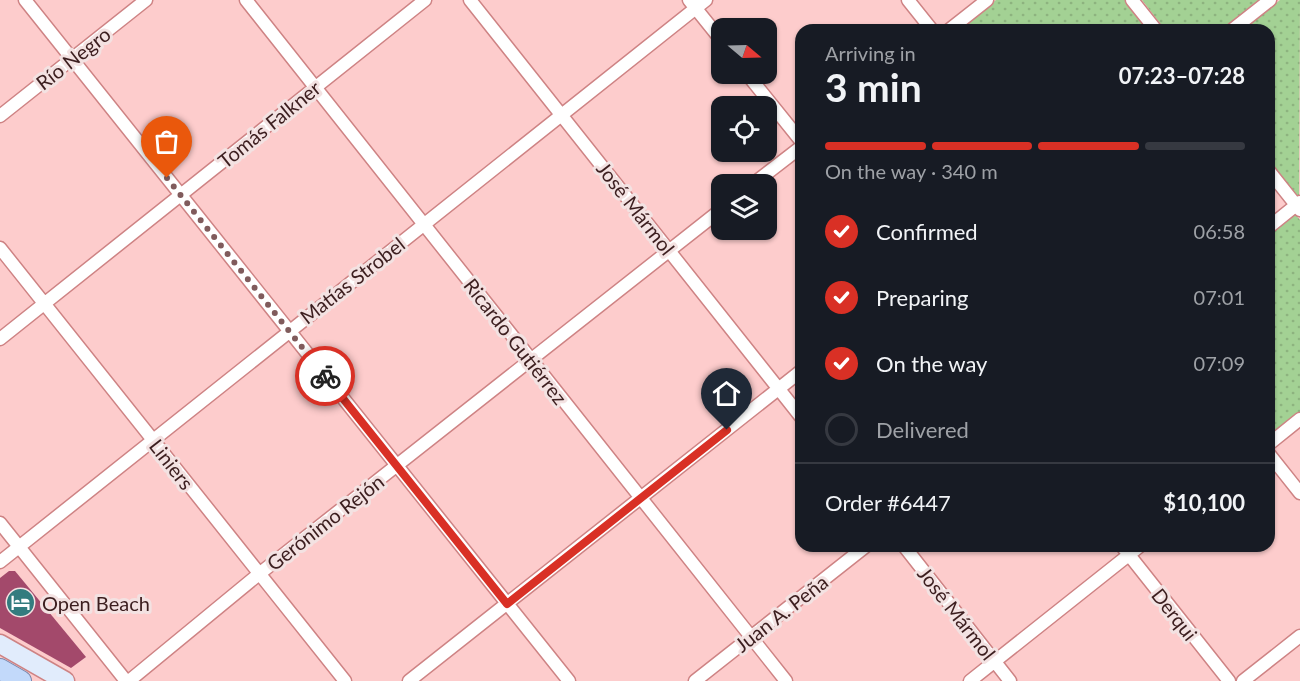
<!DOCTYPE html>
<meta charset="utf-8">
<style>
:root{--surface:#171b24;--page:#20242c;--text:#f1f3f6;--muted:#9ea1a6;--line:#363941;--accent:#d93025}
body{margin:0;font-family:Lato,sans-serif;background:var(--page);color:var(--text);height:100vh;display:flex;flex-direction:column;font-size:22px;white-space:nowrap}
*{box-sizing:border-box;margin:0}
p{font-size:20px;color:var(--muted)}
.icon{flex:none;width:33px;height:33px;fill:none;stroke:currentColor;stroke-width:2;stroke-linecap:round;stroke-linejoin:round}
.map{position:relative;flex:1;overflow:hidden}
.drawer{position:absolute;left:795px;top:24px;width:480px;height:528px;display:flex;flex-direction:column;background:var(--surface);border-radius:18px;box-shadow:0 2px 4px #0004}
.drawer>*{flex:none}
.needle{width:39px;rotate:109deg}
.tools{position:absolute;left:711px;top:18px;display:grid;gap:12px}
.tools a{display:grid;place-items:center;width:66px;height:66px;border-radius:12px;background:var(--surface);box-shadow:0 2px 4px #0004;font-size:30px}
.pin{position:absolute;display:grid;place-items:center;width:51px;height:51px;color:#fff;margin:-62px -26px;border-radius:50% 50% 50% 0;rotate:-45deg;box-shadow:0 0 6px #0007}
.pin .icon{rotate:45deg}
.courier{position:absolute;display:grid;place-items:center;width:60px;height:60px;margin:-30px;border:4px solid #d93025;border-radius:50%;background:#fff;color:#222;box-shadow:0 2px 8px #0007}
.overview em{font-style:normal;font-weight:700}
.overview div{display:flex;flex-direction:column-reverse}
.overview{display:flex;align-items:center;justify-content:space-between;height:102px;padding:0 30px}
h1{font-size:39px;font-weight:700;line-height:45px}
.bar{display:grid;grid-template-columns:repeat(4,1fr);gap:9px 6px;align-content:center;height:72px;padding:0 30px}
.bar i{height:8px;border-radius:4px;background:var(--line)}
.bar .current{background:var(--accent)}
.bar p{grid-column:span 4}
.line{display:flex;align-items:center;gap:15px;padding:0 30px;border-top:2px solid var(--line)}
.line div{flex:1}
ol{padding:0 30px;list-style:none}
li{display:flex;align-items:center;gap:18px;height:66px}
li p{margin-inline-start:auto}
li .icon{padding:6px;border-radius:50%;background:var(--accent);color:#fff;stroke-width:4}
li:last-child{color:var(--muted)}
li i{width:33px;height:33px;border:3px solid var(--line);border-radius:50%}
.map>svg:first-child{display:block}
.park{fill:url(#park-dots)}
.building{fill:#a3496b}
.lines{fill:none;stroke-linecap:round;stroke-linejoin:round}
.minor-casing{stroke:#ce8384;stroke-width:15}
.secondary-casing{stroke:#ce8384;stroke-width:21}
.primary-casing{stroke:#7987ab;stroke-width:22}
.minor{stroke:#fff;stroke-width:12}
.secondary{stroke:#e1ecfc;stroke-width:18}
.primary{stroke:#c2d9fa;stroke-width:20}
.done{stroke:#805b5c;stroke-width:6;stroke-dasharray:0 10.8}
.route{stroke:#d93025;stroke-width:8}
.labels{text-anchor:middle;dominant-baseline:central;stroke-width:6;stroke-linejoin:round;paint-order:stroke}
.street-label{font-size:20px;fill:#3c1e1f;stroke:#f3e2e2}
.poi-label{font-size:20px;fill:#3c1e1f;stroke:#f3e2e2;text-anchor:start}
</style>
<div class="map">
<svg width="1300" height="681" viewBox="0 0 1300 681">
<defs>
<pattern id="park-dots" width="8" height="8" patternUnits="userSpaceOnUse" patternTransform="scale(1.5)"><rect width="8" height="8" fill="#a3d194"/><path d="M2 2h.1M6 6h.1" fill="none" stroke="#8db37f" stroke-width="1.8" stroke-linecap="round"/></pattern>
</defs>
<rect width="100%" height="100%" fill="#fdcccc"/>
<path class="park" d="M996 0H1125L1149 30H959Z
M1142 0H1261L1224 30H1165Z
M1280 0H1300L1299 199 1269 162V30H1242Z
M1295 214 1300 220V412L1269 437V235Z"/>
<path class="building" d="M9 571H15L86 657 71 668 0 628V578Z"/>
<g class="lines">
<defs>
<path id="minor" d="M25 0 569 681
M246 0 786 681
M470 0 801 417
M689 0 722 41
M908 0 932 30
M1132 0 1156 30
M949 30 987 0
M1232 30 1270 0
M747 74 801 141
M0 116 146 0
M1269 171 1300 210
M753 184 801 147
M1269 227 1300 202
M0 248 345 681
M0 339 425 0
M1269 444 1300 419
M1269 454 1300 493
M0 523 126 681
M904 546 1010 681
M1122 546 1229 681
M0 562 706 0
M129 681 259 574 722 209
M409 681 801 371
M695 681 866 546
M970 681 1140 546
M1243 681 1300 636"/>
<path id="secondary" d="M0 644 65 681"/>
<path id="primary" d="M0 669 21 681"/>
</defs>
<use href="#minor" class="minor-casing"/>
<use href="#secondary" class="secondary-casing"/>
<use href="#primary" class="primary-casing"/>
<use href="#minor" class="minor"/>
<use href="#secondary" class="secondary"/>
<use href="#primary" class="primary"/>
</g>
<g class="lines">
<path class="done" d="M167 178 325 376"/>
<path class="route" d="M325 376 507 604 727 430"/>
</g>
<defs>
<symbol id="hotel-disc" viewBox="-11 -11 22 22"><circle r="9.5" fill="#337c7f" stroke="#f3e2e2"/><path d="M-6-4.5h1.5V1H6V5H4.5V3h-9V5H-6ZM-4 0a1.8 1.8 0 1 1 3.6 0ZM.5 0V-2.5h3Q6-2.5 6 0Z" fill="#fff"/></symbol>
</defs>
<g fill-rule="evenodd">
<use href="#hotel-disc" x="4" y="586" width="33" height="33"/>
</g>
<g class="labels">
<g class="street-label">
<text transform="translate(73 58) rotate(-38)">Río Negro</text>
<text transform="translate(269 124) rotate(-39)">Tomás Falkner</text>
<text transform="translate(636 208) rotate(52)">José Mármol</text>
<text transform="translate(352 280) rotate(-38)">Matías Strobel</text>
<text transform="translate(516 341) rotate(52)">Ricardo Gutiérrez</text>
<text transform="translate(172 464) rotate(52)">Liniers</text>
<text transform="translate(325 522) rotate(-38)">Gerónimo Rejón</text>
<text transform="translate(781 613) rotate(-38)">Juan A. Peña</text>
<text transform="translate(957 613) rotate(52)">José Mármol</text>
<text transform="translate(1175 614) rotate(52)">Derqui</text>
</g>
<g class="poi-label">
<text x="42" y="603">Open Beach</text>
</g>
</g>
</svg>
<div class="tools">
<a><svg class="needle" viewBox="-14 -14 28 28"><path d="M0-13l5 13h-10z" fill="#e53935"/><path d="M0 13l5-13h-10z" fill="#9ea1a6"/></svg></a>
<a><svg class="icon" aria-label="locate" viewBox="0 0 24 24"><circle cx="12" cy="12" r="6"/><path d="M12 2v4M12 18v4M2 12h4M18 12h4"/></svg></a>
<a><svg class="icon" aria-label="layers" viewBox="0 0 24 24"><path d="M12 4l9 5-9 5-9-5zM3 14l9 5 9-5"/></svg></a>
</div>
<div class="pin" style="left:167px;top:178px;background:#ea580c"><svg class="icon" aria-label="bag" viewBox="0 0 24 24"><path d="M5 8h14l-1 12H6zM9 8a3 3 0 0 1 6 0"/></svg></div>
<div class="pin" style="left:727px;top:430px;background:#1f2937"><svg class="icon" aria-label="home" viewBox="0 0 24 24"><path d="M3 11l9-7 9 7M6 9v11h12V9"/></svg></div>
<div class="courier" style="left:325px;top:376px"><svg class="icon" aria-label="bike" viewBox="0 0 24 24"><circle cx="6" cy="16" r="4"/><circle cx="18" cy="16" r="4"/><path d="M6 16l4-8h5l3 8M10 8l3 8H6M13 5h3"/></svg></div>
<section class="drawer">
<div class="overview"><div><h1>3 min</h1><p>Arriving in</p></div><em>07:23–07:28</em></div>
<div class="bar"><i class="current"></i><i class="current"></i><i class="current"></i><i></i><p>On the way · 340 m</p></div>
<ol>
<li><svg class="icon" aria-label="check" viewBox="0 0 24 24"><path d="M5 12l5 5 9-10"/></svg>Confirmed<p>06:58</p></li>
<li><svg class="icon" aria-label="check" viewBox="0 0 24 24"><path d="M5 12l5 5 9-10"/></svg>Preparing<p>07:01</p></li>
<li><svg class="icon" aria-label="check" viewBox="0 0 24 24"><path d="M5 12l5 5 9-10"/></svg>On the way<p>07:09</p></li>
<li><i></i>Delivered</li>
</ol>
<div class="line" style="height:78px"><div>Order #6447</div><b>$10,100</b></div>
</section>
</div>
